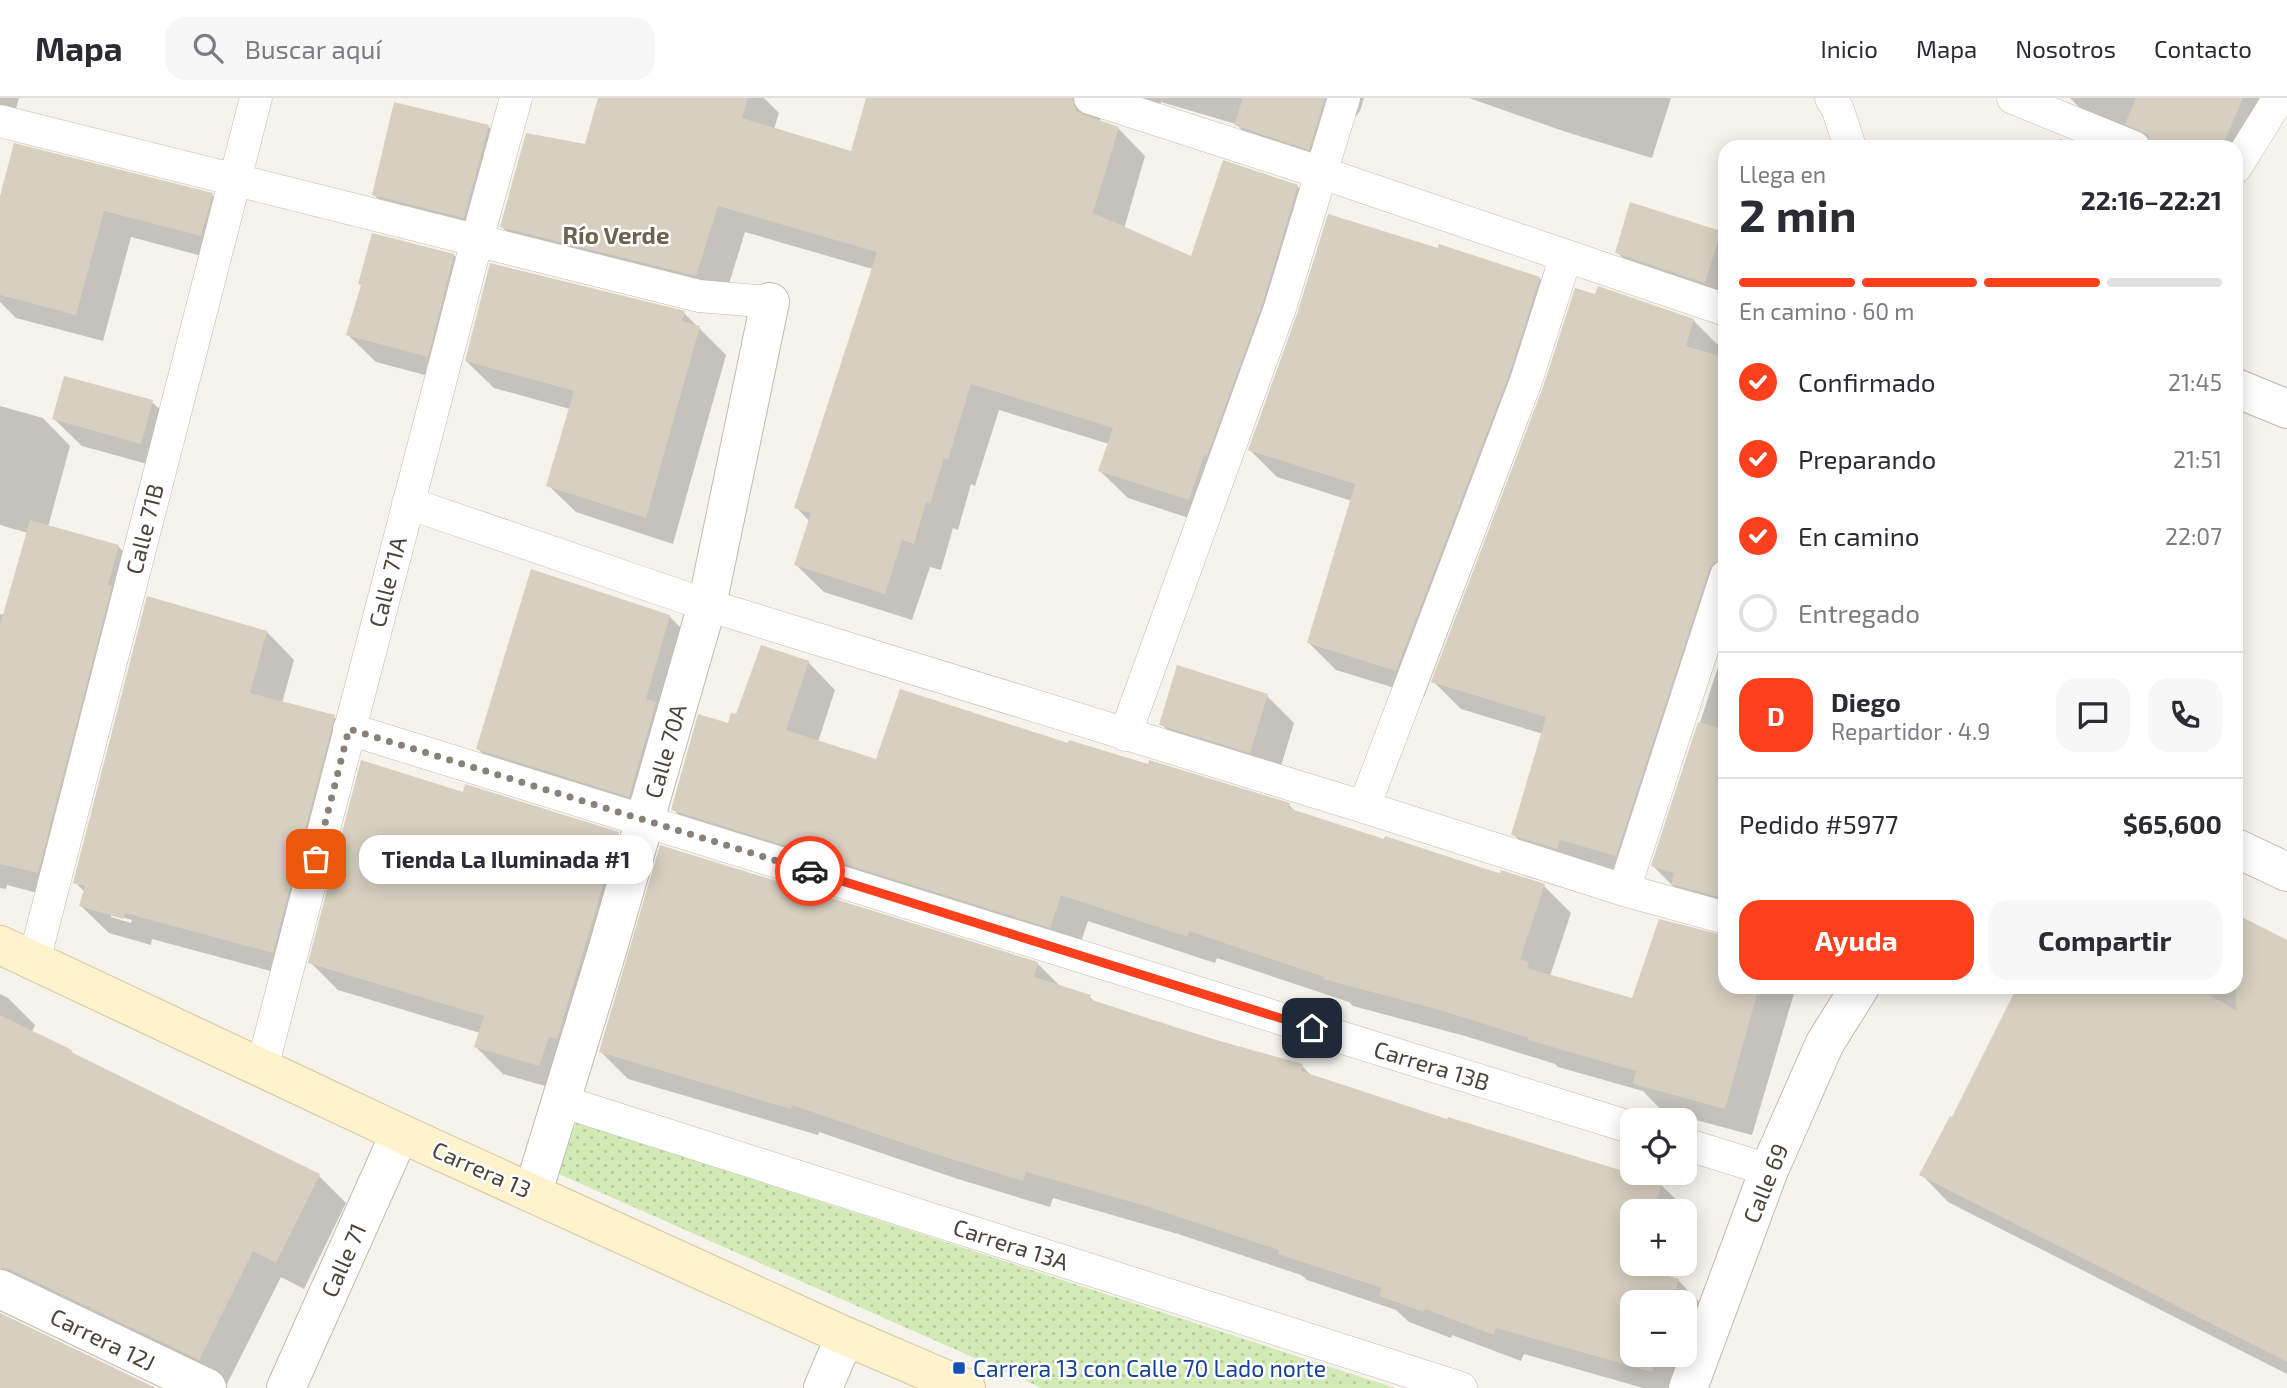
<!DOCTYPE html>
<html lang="es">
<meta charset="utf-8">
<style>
:root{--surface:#fff;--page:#f7f7f7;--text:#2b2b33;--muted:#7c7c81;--line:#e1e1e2;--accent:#fc3f1d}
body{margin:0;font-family:"Exo 2",sans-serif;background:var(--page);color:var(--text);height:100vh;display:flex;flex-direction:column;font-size:26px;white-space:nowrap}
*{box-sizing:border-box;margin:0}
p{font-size:23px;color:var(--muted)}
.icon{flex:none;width:38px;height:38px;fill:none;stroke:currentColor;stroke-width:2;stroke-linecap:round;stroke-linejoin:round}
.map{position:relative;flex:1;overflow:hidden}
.drawer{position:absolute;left:1718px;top:42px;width:525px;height:854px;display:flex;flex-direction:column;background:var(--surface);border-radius:21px;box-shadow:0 4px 18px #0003}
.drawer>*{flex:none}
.controls{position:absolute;left:1620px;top:1010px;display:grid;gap:14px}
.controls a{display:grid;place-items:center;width:77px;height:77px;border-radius:14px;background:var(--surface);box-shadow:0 4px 18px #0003;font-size:35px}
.pin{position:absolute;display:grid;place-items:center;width:60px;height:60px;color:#fff;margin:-30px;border-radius:14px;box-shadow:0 4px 10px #0006}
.courier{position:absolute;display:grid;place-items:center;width:70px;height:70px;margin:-35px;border:5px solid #fc3f1d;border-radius:50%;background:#fff;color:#222;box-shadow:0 2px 9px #0007}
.bubble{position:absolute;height:49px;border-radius:21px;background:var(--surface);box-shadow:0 4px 18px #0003;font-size:23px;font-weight:700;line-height:49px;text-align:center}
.head em{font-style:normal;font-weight:700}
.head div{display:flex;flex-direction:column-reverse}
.head{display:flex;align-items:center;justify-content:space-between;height:119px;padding:0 21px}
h1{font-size:46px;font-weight:700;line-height:52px}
.bar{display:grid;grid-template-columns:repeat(4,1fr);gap:10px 7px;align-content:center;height:84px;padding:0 21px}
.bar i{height:9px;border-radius:5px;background:var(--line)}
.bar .selected{background:var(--accent)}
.bar p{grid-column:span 4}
.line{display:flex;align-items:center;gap:18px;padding:0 21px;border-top:2px solid var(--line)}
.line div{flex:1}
.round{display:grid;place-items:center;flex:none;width:74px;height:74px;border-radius:21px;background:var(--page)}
ol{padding:0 21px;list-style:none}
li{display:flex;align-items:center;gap:21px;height:77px}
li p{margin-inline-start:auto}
li .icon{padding:7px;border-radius:50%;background:var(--accent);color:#fff;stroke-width:4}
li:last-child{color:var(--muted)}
li i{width:38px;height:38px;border:4px solid var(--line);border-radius:50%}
.action{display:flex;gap:14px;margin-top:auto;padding:14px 21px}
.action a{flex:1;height:80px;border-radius:21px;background:var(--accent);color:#fff;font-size:28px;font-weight:700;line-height:80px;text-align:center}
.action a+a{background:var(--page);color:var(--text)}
header{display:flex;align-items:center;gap:42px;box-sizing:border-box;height:98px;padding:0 35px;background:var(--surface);border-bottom:2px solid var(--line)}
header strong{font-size:33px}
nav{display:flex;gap:38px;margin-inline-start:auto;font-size:24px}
.search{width:490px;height:63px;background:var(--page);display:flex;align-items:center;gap:18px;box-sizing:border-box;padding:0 24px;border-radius:21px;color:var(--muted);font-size:26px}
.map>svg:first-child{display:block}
.grass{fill:url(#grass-dots)}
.shadow{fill:#0003;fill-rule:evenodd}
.building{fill:#d8cfc1}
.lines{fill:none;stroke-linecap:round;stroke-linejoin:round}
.lane-casing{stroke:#c2bbae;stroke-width:33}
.street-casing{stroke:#c2bbae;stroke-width:40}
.secondary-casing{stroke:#d6c79b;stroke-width:40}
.lane{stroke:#fff;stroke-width:32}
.street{stroke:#fff;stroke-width:38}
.secondary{stroke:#fff3cd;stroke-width:38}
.done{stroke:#878178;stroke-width:7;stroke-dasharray:0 12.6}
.route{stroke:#fc3f1d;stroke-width:9}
.transit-dot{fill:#1a4fb4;stroke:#fff;stroke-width:2.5}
.labels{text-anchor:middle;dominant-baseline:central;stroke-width:5;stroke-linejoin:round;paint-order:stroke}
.street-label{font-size:23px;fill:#4b4439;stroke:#fff}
.transit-label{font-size:23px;fill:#164399;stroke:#fff;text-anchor:start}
.neighbourhood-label{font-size:24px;font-weight:bold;fill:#6e6250;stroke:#fff}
</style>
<header>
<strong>Mapa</strong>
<div class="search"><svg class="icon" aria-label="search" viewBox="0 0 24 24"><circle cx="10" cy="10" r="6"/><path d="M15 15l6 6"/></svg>Buscar aquí</div>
<nav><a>Inicio</a><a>Mapa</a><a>Nosotros</a><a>Contacto</a></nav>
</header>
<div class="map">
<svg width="2287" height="1290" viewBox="0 0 2287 1290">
<defs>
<pattern id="grass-dots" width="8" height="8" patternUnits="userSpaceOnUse" patternTransform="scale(1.75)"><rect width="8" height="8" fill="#d2eab5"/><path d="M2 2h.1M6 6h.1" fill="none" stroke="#b6ca9c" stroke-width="1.8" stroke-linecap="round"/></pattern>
</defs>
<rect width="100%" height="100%" fill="#f6f3ec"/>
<path class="grass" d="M576 1024 1395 1290H1042L559 1076Z"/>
<path class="shadow" d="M0 0H19L12 24 0 21Z
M600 0H764L779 15 774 31 852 56 868 0H1364L1360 13 1353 22 1336 78 1264 54 1236 26 1161 4 1156 20 1104 14 1099 24 1118 30 1145 58 1124 131 1192 160 1297 88 1325 116 1289 232 1234 384 1231 383 1216 429 1128 400 1100 373 1109 346 999 312 975 388 971 386 958 432 953 430 941 472 930 469 912 522 824 494 796 467 810 424 796 409 1021 214 745 134 723 205 529 156 502 129 586 48Z
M1469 0H1671L1652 60 1566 34Z
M2070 0H2268L2236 49H2151L2097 27Z
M396 6 489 29 516 56 491 147 401 124 374 97Z
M2060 41 2080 49H2058Z
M15 96 212 97 239 124 228 165 131 139 103 243 16 220 0 204V151Z
M1720 134 1726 140V209L1644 182 1617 154Z
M454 157 481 185 455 285 376 264 348 237Z
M1539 180 1567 207 1535 305 1424 599 1336 572 1309 545 1352 403 1277 379 1250 352 1299 217Z
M684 215 726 257 673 446 576 414 548 387 570 311 494 290 466 263Z
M1693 222 1720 249 1717 260 1726 262V530L1643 784 1541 764 1513 736 1543 636 1461 611 1433 583Z
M152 304 180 331 169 372 82 348 54 321Z
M0 308 43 320 70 348 48 429 118 448 145 476 65 802 7 787 6 791 0 790V516L5 517 28 435 0 427Z
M669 518 697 546 656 725 505 678 478 651Z
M267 534 294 562 282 605 334 619 361 646 300 881 152 841 151 847 109 835 81 808 85 794 75 784ZM111 816 132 822 131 825 111 819Z
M1726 545V820L1680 795 1653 768Z
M808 564 835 592 818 644 877 663 1069 648 1289 707 1296 714 1494 776 1544 788 1571 815 1550 878 1633 902 1726 889H1796L1752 1037 1662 1013 1643 993 1558 969 1555 966 1465 938 1353 908 1349 904 1217 860 1215 865 1088 823 1077 856 700 739 673 711 729 627Z
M1267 598 1294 625 1277 681 1189 654 1161 626Z
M464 696 618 736 645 763 567 994 503 976 476 949 480 935 338 892 310 864Z
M662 749 1038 866 1061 889 1090 899 1097 906 1302 968 1313 979 1448 1023 1661 1087 1689 1114 1685 1125V1113H1633V1166H1673L1668 1180 1678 1182 1705 1210 1682 1290H1643L1524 1256 1521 1263 1452 1237 1451 1240 1409 1224 1396 1212 1307 1182 1301 1177 1178 1136 1053 1100 1050 1109 958 1081 819 1034 818 1037 628 981 601 954ZM1633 1204H1685V1256H1633Z
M2287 843V1276L1948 1104 1921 1076 1952 1021 2019 889H2236Z
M0 896 8 900 35 927 32 934 71 953 77 959 319 1078 346 1105 304 1191 281 1179 226 1288 49 1203 30 1185 0 1170Z"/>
<path class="building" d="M598 0H748L742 20 851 53 866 0H1072L1076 12 1084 17 1119 29 1093 115 1191 158 1223 62 1298 87 1263 204 1207 358 1204 357 1189 402 1098 373 1113 330 971 286 948 361 944 360 930 406 926 404 914 446 902 442 885 496 794 467 811 415 794 410 877 154 718 108 696 178 500 129 526 35 585 46Z
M1243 0H1325L1309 52 1234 27Z
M2136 0H2243L2222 49H2152L2148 37 2125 26Z
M394 4 489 27 464 120 372 97Z
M14 45 213 95 201 138 104 113 76 217 0 197V98Z
M1630 104 1721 133 1705 185 1615 155Z
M1328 116 1438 150 1439 146 1540 179 1509 277 1396 573 1307 545 1355 386 1248 352 1297 216Z
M372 135 454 156 428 259 346 237 361 187 358 186Z
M490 165 685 213 682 223 700 228 646 420 546 388 574 293 465 263Z
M1598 188 1694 221 1686 248 1726 260V443L1720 461 1713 465 1709 472 1616 758 1560 742 1557 751 1511 737 1546 619 1431 584 1543 289 1575 190 1595 196Z
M64 278 153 302 141 346 52 321Z
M30 422 119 447 108 487 112 488 38 775 0 766V527Z
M531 471 670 517 646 601 656 604 629 699 476 651Z
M147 498 267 533 250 595 335 617 273 855 125 815 123 821 79 808 85 788 73 785Z
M761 547 809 563 786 632 876 661 900 591 1068 645 1069 642 1148 666 1149 662 1290 705 1288 710 1384 741 1385 738 1495 774 1500 775 1501 772 1545 786 1520 861 1529 864 1527 870 1632 900 1659 821 1726 838V889H1759L1725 1011 1633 986 1636 973 1528 942 1529 940 1436 911 1323 881 1324 879 1189 833 1188 839 1061 797 1050 830 671 712 698 616 728 625 731 615 736 616Z
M1177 567 1268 596 1250 655 1159 627Z
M1698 624 1726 632V801L1671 786 1674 775 1651 768Z
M361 662 463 694 465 686 619 734 557 941 549 939 539 968 474 949 484 918 308 865Z
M660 747 1038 864 1034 879 1091 897 1089 901 1212 941 1303 966 1301 973 1447 1021 1448 1019 1662 1085 1654 1113H1633V1166H1637L1636 1169 1679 1181 1672 1204H1633V1256H1657L1652 1274 1496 1230 1494 1237 1425 1211 1424 1214 1379 1198 1382 1190 1278 1156 1279 1152 1149 1109 1026 1074 1023 1083 929 1054 792 1007 791 1011 599 954Z
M2236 816 2287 842V1264L1919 1077 1950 1018 1952 1019 2017 889H2194L2236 912Z
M0 917 72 952 71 954 320 1076 276 1165 253 1153 199 1262 9 1171 0 1169Z
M0 1215 156 1290H0Z"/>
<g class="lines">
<defs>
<path id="lane" d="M1090 0 1322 75 1726 212
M1831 0 1838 12 1850 49
M2013 0 2134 49
M0 23 699 198 770 204
M2236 69 2279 0
M408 405 707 507 1364 709 1624 792 1726 820
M349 631 1633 1030
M1125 637 1280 210 1344 0
M1364 709 1526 283 1566 158
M1624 792 1726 478
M34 863 256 0
M262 970 477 142 516 0
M561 1003 1461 1290
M1685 1046 1769 1072"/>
<path id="street" d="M2236 290 2287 311
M2236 750 2287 774
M533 1094 607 853 707 507 770 204
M0 1191 207 1290
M286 1290 400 1035
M823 1290 845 1238
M1688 1290 1769 1072 1825 945 1860 889"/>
<path id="secondary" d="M0 847 400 1035 845 1238 966 1290"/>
</defs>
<use href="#lane" class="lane-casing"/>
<use href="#street" class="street-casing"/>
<use href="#secondary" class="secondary-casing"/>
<use href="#lane" class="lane"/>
<use href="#street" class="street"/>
<use href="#secondary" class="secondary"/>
</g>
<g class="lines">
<path class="done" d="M316 761 349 631 810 773"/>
<path class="route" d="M810 773 1312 930"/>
</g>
<rect class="transit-dot" x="952" y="1263" width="14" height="14" rx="3.5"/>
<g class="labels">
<g class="street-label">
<text transform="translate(144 431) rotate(-76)">Calle 71B</text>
<text transform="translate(387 484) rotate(-76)">Calle 71A</text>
<text transform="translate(665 653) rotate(-74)">Calle 70A</text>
<text transform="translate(1432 967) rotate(17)">Carrera 13B</text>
<text transform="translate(482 1071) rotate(24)">Carrera 13</text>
<text transform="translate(1765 1085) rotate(-68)">Calle 69</text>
<text transform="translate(1011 1146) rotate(18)">Carrera 13A</text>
<text transform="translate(343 1162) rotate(-66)">Calle 71</text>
<text transform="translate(103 1241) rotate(26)">Carrera 12J</text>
</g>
<g class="transit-label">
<text x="973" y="1270">Carrera 13 con Calle 70 Lado norte</text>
</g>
<g class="neighbourhood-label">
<text x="616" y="136">Río Verde</text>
</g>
</g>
</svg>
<div class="controls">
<a><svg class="icon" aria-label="locate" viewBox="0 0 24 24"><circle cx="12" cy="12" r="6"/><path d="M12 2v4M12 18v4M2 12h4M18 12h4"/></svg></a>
<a>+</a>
<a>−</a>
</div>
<div class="pin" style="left:316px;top:761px;background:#ea580c"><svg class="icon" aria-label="bag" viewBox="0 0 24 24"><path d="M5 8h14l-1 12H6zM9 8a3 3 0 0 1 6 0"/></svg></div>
<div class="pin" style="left:1312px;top:930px;background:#1f2937"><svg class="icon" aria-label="home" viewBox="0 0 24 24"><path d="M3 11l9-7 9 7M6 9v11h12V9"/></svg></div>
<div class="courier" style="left:810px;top:773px"><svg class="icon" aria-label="car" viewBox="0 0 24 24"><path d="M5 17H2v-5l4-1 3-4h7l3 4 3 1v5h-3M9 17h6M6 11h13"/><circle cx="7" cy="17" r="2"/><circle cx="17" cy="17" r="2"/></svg></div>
<div class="bubble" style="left:359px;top:737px;width:294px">Tienda La Iluminada #1</div>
<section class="drawer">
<div class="head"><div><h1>2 min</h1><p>Llega en</p></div><em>22:16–22:21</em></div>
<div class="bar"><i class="selected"></i><i class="selected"></i><i class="selected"></i><i></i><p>En camino · 60 m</p></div>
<ol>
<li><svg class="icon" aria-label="check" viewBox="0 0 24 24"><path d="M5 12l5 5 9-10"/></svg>Confirmado<p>21:45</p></li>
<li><svg class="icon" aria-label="check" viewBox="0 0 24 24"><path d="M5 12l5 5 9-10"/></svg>Preparando<p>21:51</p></li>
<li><svg class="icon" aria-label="check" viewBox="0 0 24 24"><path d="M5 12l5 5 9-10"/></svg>En camino<p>22:07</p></li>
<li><i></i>Entregado</li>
</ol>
<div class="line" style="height:126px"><b class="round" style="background:var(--accent);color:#fff">D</b><div><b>Diego</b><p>Repartidor · 4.9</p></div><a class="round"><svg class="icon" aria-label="chat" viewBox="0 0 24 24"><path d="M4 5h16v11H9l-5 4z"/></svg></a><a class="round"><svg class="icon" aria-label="phone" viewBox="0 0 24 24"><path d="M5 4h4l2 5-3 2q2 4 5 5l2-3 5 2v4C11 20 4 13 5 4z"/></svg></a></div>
<div class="line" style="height:91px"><div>Pedido #5977</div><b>$65,600</b></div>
<div class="action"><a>Ayuda</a><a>Compartir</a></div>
</section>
</div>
